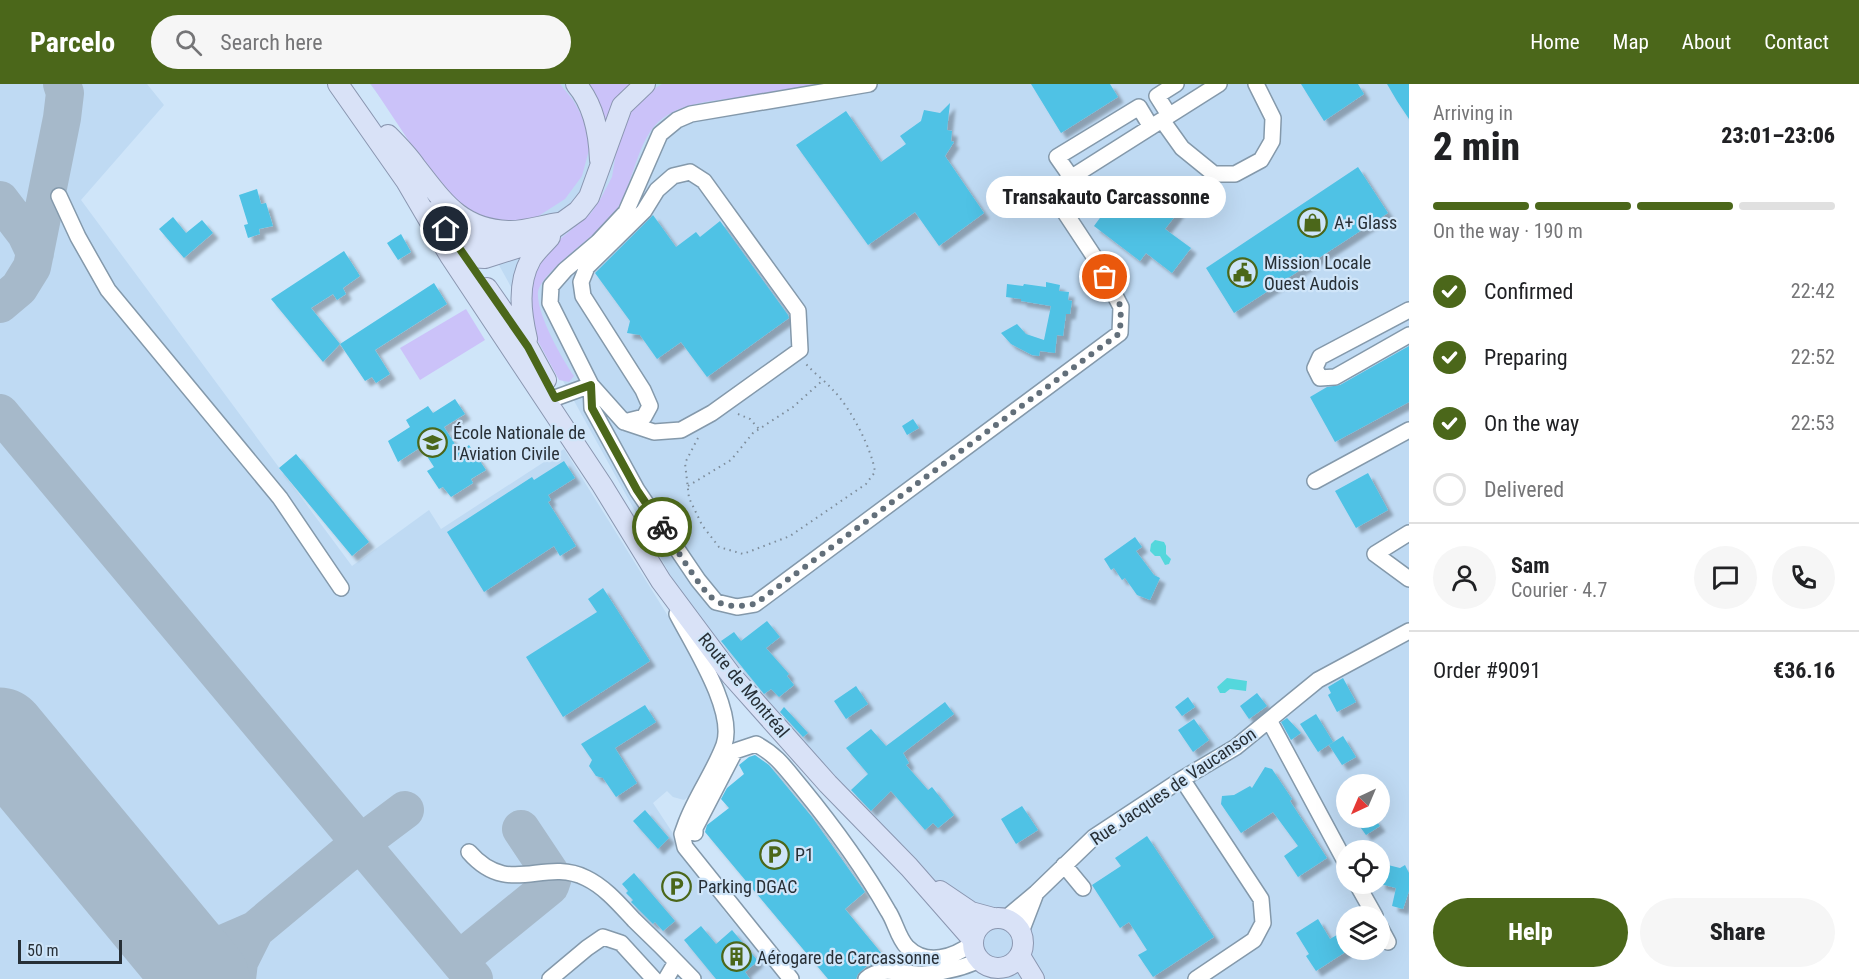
<!DOCTYPE html>
<meta charset="utf-8">
<style>
:root{--surface:#fff;--page:#f6f6f6;--text:#202124;--muted:#757577;--line:#e0e0e0;--accent:#4b671a}
body{margin:0;font-family:"Roboto Condensed",sans-serif;background:var(--page);color:var(--text);height:100vh;display:flex;flex-direction:column;font-size:22px;white-space:nowrap}
*{box-sizing:border-box;margin:0}
p{font-size:20px;color:var(--muted)}
.icon{flex:none;width:33px;height:33px;fill:none;stroke:currentColor;stroke-width:2;stroke-linecap:round;stroke-linejoin:round}
.map{position:relative;flex:1;overflow:hidden}
.details{display:flex;flex-direction:column;background:var(--surface);width:450px}
.details>*{flex:none}
.needle{width:39px;rotate:224deg}
.buttons{position:absolute;left:1336px;top:690px;display:grid;gap:12px}
.buttons a{display:grid;place-items:center;width:54px;height:54px;border-radius:50%;background:var(--surface);box-shadow:0 6px 24px #0002;font-size:30px}
.scale{position:absolute;left:18px;bottom:15px;width:104px;box-sizing:border-box;padding-left:6px;border:3px solid #272f36;border-top:0;font-size:16px;line-height:21px;white-space:nowrap;color:#272f36;-webkit-text-stroke:4px #cfe5f9;paint-order:stroke}
.pin{position:absolute;display:grid;place-items:center;width:51px;height:51px;color:#fff;margin:-26px;border:3px solid #fff;border-radius:50%;box-shadow:0 2px 6px #0007}
.courier{position:absolute;display:grid;place-items:center;width:60px;height:60px;margin:-30px;border:4px solid #4b671a;border-radius:50%;background:#fff;color:#222;box-shadow:0 2px 8px #0007}
.bubble{position:absolute;height:42px;border-radius:21px;background:var(--surface);box-shadow:0 6px 24px #0002;font-size:20px;font-weight:800;line-height:42px;text-align:center}
.summary em{font-style:normal;font-weight:800}
.summary div{display:flex;flex-direction:column-reverse}
.summary{display:flex;align-items:center;justify-content:space-between;height:102px;padding:0 24px}
h1{font-size:39px;font-weight:800;line-height:45px}
.bar{display:grid;grid-template-columns:repeat(4,1fr);gap:9px 6px;align-content:center;height:72px;padding:0 24px}
.bar i{height:8px;border-radius:4px;background:var(--line)}
.bar .on{background:var(--accent)}
.bar p{grid-column:span 4}
.line{display:flex;align-items:center;gap:15px;padding:0 24px;border-top:2px solid var(--line)}
.line div{flex:1}
.round{display:grid;place-items:center;flex:none;width:63px;height:63px;border-radius:32px;background:var(--page)}
ol{padding:0 24px;list-style:none}
li{display:flex;align-items:center;gap:18px;height:66px}
li p{margin-inline-start:auto}
li .icon{padding:6px;border-radius:50%;background:var(--accent);color:#fff;stroke-width:4}
li:last-child{color:var(--muted)}
li i{width:33px;height:33px;border:3px solid var(--line);border-radius:50%}
.cta{display:flex;gap:12px;margin-top:auto;padding:12px 24px}
.cta a{flex:1;height:69px;border-radius:36px;background:var(--accent);color:#fff;font-size:24px;font-weight:800;line-height:69px;text-align:center}
.cta a+a{background:var(--page);color:var(--text)}
header{display:flex;align-items:center;gap:36px;box-sizing:border-box;height:84px;padding:0 30px;background:var(--accent);color:#fff}
header strong{font-size:28px}
nav{display:flex;gap:33px;margin-inline-start:auto;font-size:21px}
.search{width:420px;height:54px;background:var(--page);display:flex;align-items:center;gap:15px;box-sizing:border-box;padding:0 21px;border-radius:33px;color:var(--muted);font-size:22px}
main{display:flex;flex:1;min-height:0}
.map>svg:first-child{display:block}
.built{fill:#bfdaf3;fill-rule:evenodd}
.green{fill:#cbc2f9}
.water{fill:#54d7dc}
.lines{fill:none;stroke-linecap:round;stroke-linejoin:round}
.taxiway{stroke:#a6b9ca;stroke-width:38}
.runway{stroke:#a6b9ca;stroke-width:93}
.building{fill:#4fc2e5;filter:url(#shadow)}
.minor-casing{stroke:#8499ab;stroke-width:18}
.major-casing{stroke:#8a96b0;stroke-width:22}
.path{stroke:#7e8d9b;stroke-width:2;stroke-dasharray:1.5 4.5;stroke-linecap:butt}
.minor{stroke:#fff;stroke-width:15}
.major{stroke:#d9e2f7;stroke-width:20}
.done{stroke:#626f7a;stroke-width:6;stroke-dasharray:0 10.8}
.route{stroke:#4b671a;stroke-width:8}
.labels{text-anchor:middle;dominant-baseline:central;stroke-width:4.5;stroke-linejoin:round;paint-order:stroke}
.poi-label{font-size:18px;fill:#272f36;stroke:#cfe5f9;text-anchor:start}
.street-label{font-size:18px;fill:#272f36;stroke:#cfe5f9}
</style>
<header>
<strong>Parcelo</strong>
<div class="search"><svg class="icon" aria-label="search" viewBox="0 0 24 24"><circle cx="10" cy="10" r="6"/><path d="M15 15l6 6"/></svg>Search here</div>
<nav><a>Home</a><a>Map</a><a>About</a><a>Contact</a></nav>
</header>
<main>
<div class="map">
<svg width="1409" height="895" viewBox="0 0 1409 895">
<defs>
<filter id="shadow"><feDropShadow dx="5.5" dy="5.5" stdDeviation="1.5" flood-color="#0004"/></filter>
</defs>
<rect width="100%" height="100%" fill="#cfe5f9"/>
<path class="built" d="M0 0H147L164 21 81 116 352 482 429 426 441 445 564 365 688 564 719 624V659L691 711 684 716 673 713 667 707 653 719 724 827 781 895H0Z
M370 0H1409V895H998L739 615 474 136ZM1347 700H1380V734H1347ZM1347 766H1380V800H1347ZM1347 832H1380V866H1347Z"/>
<path class="green" d="M371 0H560L573 16 587 41 589 66 582 92 565 115 537 133 523 139 479 134 440 104Z
M583 0H634L603 40Z
M662 0H828C801 4 774 8 746 12 718 17 687 17 663 34 636 53 634 103 614 130 600 150 541 187 538 208 536 229 562 275 574 292L569 298 559 296 533 248 525 212 538 178 559 156 591 129 601 114 612 93 619 50 626 30 637 15Z
M466 225 485 256 420 296 400 264Z"/>
<path class="water" d="M1155 456 1164 458 1166 462V470L1171 475 1169 480 1165 481 1160 472H1155L1150 467 1151 460Z
M1227 594 1247 597 1246 607 1230 605 1225 609H1220L1217 603Z"/>
<g class="lines">
<path class="taxiway" d="M0 116 26 150 35 169
M0 220 19 204 32 183 62 34 65 9 62 0
M0 329 474 895
M156 838 176 851 196 860 212 861 225 859 255 846 345 771 405 726
M467 886 465 875 469 868 550 802 553 793 521 745
M237 895 239 878 255 846"/>
<path class="runway" d="M0 650 203 895"/>
</g>
<path class="building" d="M1031 0H1110L1118 13 1061 49Z
M1301 0H1358L1364 10 1324 37Z
M1387 0H1409V35L1397 17Z
M950 19 947 46 952 47 951 57 954 58 945 72 984 129 939 162 915 128 868 161 796 61 846 27 881 78 906 60 900 52 921 37 924 26 940 29Z
M1358 83 1388 129 1234 229 1206 184Z
M1143 101 1179 127 1165 145 1191 164 1172 189 1146 169 1140 177 1094 142 1122 104 1134 113Z
M257 105 261 120 266 119 273 142 259 145 260 150 248 154 244 141 248 140 239 111Z
M653 131 676 163 696 148 700 153 720 137 788 231 789 234 707 293 681 258 657 275 640 251 627 249 630 237 595 189Z
M173 133 186 149 202 136 213 149 184 174 159 145Z
M401 150 411 168 398 176 387 159Z
M344 167 360 192 343 204 346 210 337 216 333 210 311 224 340 260 323 278 271 215Z
M1046 198 1060 201 1059 207 1069 208 1068 216 1072 217 1070 230H1066L1063 252 1057 251 1055 269 1040 267 1039 272 1032 271 1011 260 1001 249 1017 240 1026 250 1044 256 1051 222 1021 217V215L1006 213 1007 200 1023 202 1024 200 1046 203Z
M434 199 447 220 375 266 390 290 376 299 372 293 365 297 340 260Z
M1409 262V318L1335 358 1310 313 1327 303 1340 301Z
M455 315 465 330 444 343 460 368 469 361 486 386 471 395 473 399 451 413 443 403 439 405 427 387 434 383 421 363 398 378 388 357 410 343 406 336 428 322 433 329Z
M913 335 919 344 907 351 902 342Z
M296 370 369 458 352 472 279 384Z
M564 377 575 394 548 411 551 416 548 418 576 462 560 472 554 462 484 508 447 448 532 393 534 396Z
M1368 389 1388 426 1356 444 1335 407Z
M1135 453 1142 463 1136 467 1154 491 1160 494 1150 516 1137 511 1125 494 1122 496 1114 484 1111 486 1104 475Z
M603 504 650 577 563 633 526 573 597 528 588 515Z
M767 537 780 553 766 564 789 590 787 592 794 601 779 613 771 605 764 610 721 557 734 548 741 557Z
M1343 594 1356 618 1337 628 1328 611 1331 609 1328 603Z
M856 602 868 620 846 635 834 617Z
M1257 609 1267 622 1249 635 1240 622Z
M1188 613 1195 623 1182 632 1175 623Z
M945 618 954 630 903 669 909 679 906 681 928 706 932 703 954 731 938 744 933 739 925 746 891 707 871 727 851 706 868 690 846 664 871 645 886 662Z
M645 621 656 638 615 664 637 699 616 713 603 694 596 692 589 682 592 676 581 660Z
M784 623 808 649 803 653 780 628Z
M1316 630 1333 658 1318 668 1300 640Z
M1287 634 1301 649 1291 656 1281 638Z
M1194 635 1209 656 1193 668 1178 646Z
M1343 652 1356 673 1342 681 1329 661Z
M755 671 769 681 812 733 865 808 845 825 887 876 867 882 858 890 856 895H828L705 748 707 741 729 724 721 715 727 704 744 690 739 681 749 673Z
M1265 683 1272 685 1292 715 1290 717 1327 774 1298 793 1284 772 1298 762 1273 728 1241 749 1221 720 1222 712 1234 711 1250 702 1252 704Z
M1022 722 1038 746 1016 760 1001 735Z
M645 726 669 754 658 765 633 737Z
M1368 734H1374L1380 742 1366 751 1358 740Z
M1147 752 1214 853 1153 893 1138 871 1147 866 1129 838 1120 844 1092 801 1121 782 1115 774Z
M1380 779 1400 784 1405 781 1409 789V807L1403 825 1392 822 1396 804 1380 800Z
M634 789 675 837 663 847 655 838 653 840 631 818 633 816 626 809 628 807 622 800Z
M1318 835 1330 855 1347 845V867L1316 887 1306 872 1309 870 1296 849Z
M701 842 716 860 732 846 758 877 745 888 750 895H716L684 856Z"/>
<g class="lines">
<defs>
<path id="minor" d="M869 0 691 30 677 36 660 50 626 128 598 158 565 186 551 202 550 219 591 301 592 324 637 406 698 496 716 518 737 523 755 520 1120 249 1121 223 1097 177 1064 127V98L1219 0
M1169 31 1157 12 1176 0
M1162 36 1182 64 1214 90H1235L1261 76 1272 57 1273 34 1256 0
M1071 93 1057 73 1139 23 1151 43
M59 112 78 153 108 206 280 414 341 504
M1409 226 1320 273 1315 284 1320 294 1335 293 1409 251
M591 301 624 338 654 348 681 346 712 329 800 266 798 227 704 97 690 88 673 92 657 106 644 127 587 183 581 198 583 212 643 306 650 322 644 333 624 338
M555 314 591 301
M1315 397 1409 346
M1409 449 1375 470 1409 495
M677 530C693 561 736 627 724 661 714 688 696 712 686 739L682 750 685 763 791 895
M1269 636 1347 781
M1182 695 1261 815 1263 839 1254 856 1196 895
M695 749V744L735 667 756 660C777 671 786 685 801 703 833 742 863 783 888 827 895 837 898 854 907 863 927 883 954 873 973 859
M469 768C509 814 543 773 586 794 605 803 620 821 634 836 654 855 674 875 693 895
M1064 781 1083 804
M1357 800 1375 832
M1005 835 1036 809 1094 753 1182 695 1236 663 1318 596 1409 547
M1380 843 1388 858
M1021 848 1036 809
M550 895 587 864 603 853 621 859 654 895
M666 895 676 878
M866 895C883 880 905 892 925 890 943 888 964 884 979 876"/>
<path id="major" d="M338 0 406 97 450 172 602 401 661 497 731 591 828 700 909 783 973 856
M576 0C594 21 599 48 600 76
M388 51C398 61 408 71 416 83 443 117 460 145 508 147 524 148 543 141 559 139
M432 128 446 145 482 158 512 163
M450 172 485 174 529 160 539 155 578 127 589 113 622 22 645 0
M487 204 528 263 546 296
M527 255C521 229 517 200 531 175 536 167 544 160 550 153
M940 807 971 828 993 834
M973 859a25 25 0 1 1 50 0a25 25 0 1 1-50 0Z
M1020 872 1034 895"/>
</defs>
<use href="#minor" class="minor-casing"/>
<use href="#major" class="major-casing"/>
<path class="path" d="M738 330 750 335 759 345
M698 354 685 379 689 414 702 441 719 463 743 470 790 452 866 400 875 388C872 365 850 323 833 306 825 297 814 289 806 280
M688 402 731 376 753 349 793 323 823 296"/>
<use href="#minor" class="minor"/>
<use href="#major" class="major"/>
</g>
<g class="lines">
<path class="done" d="M662 443C672 457 704 513 718 518 730 524 742 522 755 520L1120 249 1121 223 1105 193"/>
<path class="route" d="M446 145 528 263 555 314 591 301 592 324 637 406 662 443"/>
</g>
<defs>
<symbol id="shop-ring" viewBox="-11 -11 22 22"><circle r="9.5" fill="#cfe5f9" stroke="#4b671a" stroke-width="1.5"/><path d="M-5-2.5h2.3a2.7 3.5 0 0 1 5.4 0H5L5.5 6h-11ZM-1.5-2.5h3a1.5 2.3 0 0 0-3 0Z" fill="#4b671a"/></symbol>
<symbol id="civic-ring" viewBox="-11 -11 22 22"><circle r="9.5" fill="#cfe5f9" stroke="#4b671a" stroke-width="1.5"/><path d="M-.6-6.5H3V-4.5H.6V-3L4-1V1h2V6H-6V1h2V-1L-.6-3ZM-1.2 2.5V6h2.4V2.5Z" fill="#4b671a"/></symbol>
<symbol id="university-ring" viewBox="-11 -11 22 22"><circle r="9.5" fill="#cfe5f9" stroke="#4b671a" stroke-width="1.5"/><path d="M0-5L7-2L0 1L-7-2ZM-4 1L0 2.5L4 1V4Q0 6-4 4Z" fill="#4b671a"/></symbol>
<symbol id="parking-ring" viewBox="-11 -11 22 22"><circle r="9.5" fill="#cfe5f9" stroke="#4b671a" stroke-width="1.5"/><path d="M-3.5-5.5H1a3.5 3.5 0 0 1 0 7H-1V5.5H-3.5ZM-1-3.4V-.6H.8a1.4 1.4 0 0 0 0-2.8Z" fill="#4b671a"/></symbol>
<symbol id="building-ring" viewBox="-11 -11 22 22"><circle r="9.5" fill="#cfe5f9" stroke="#4b671a" stroke-width="1.5"/><path d="M-4-6H4V6H1V3H-1V6H-4ZM-2.5-4.3h1.7v1.8h-1.7ZM.8-4.3h1.7v1.8H.8ZM-2.5-1h1.7V.8h-1.7ZM.8-1h1.7V.8H.8Z" fill="#4b671a"/></symbol>
</defs>
<g fill-rule="evenodd">
<use href="#shop-ring" x="1296" y="122" width="33" height="33"/>
<use href="#civic-ring" x="1226" y="172" width="33" height="33"/>
<use href="#university-ring" x="416" y="342" width="33" height="33"/>
<use href="#parking-ring" x="758" y="754" width="33" height="33"/>
<use href="#parking-ring" x="660" y="786" width="33" height="33"/>
<use href="#building-ring" x="720" y="856" width="33" height="33"/>
</g>
<g class="labels">
<g class="poi-label">
<text x="1334" y="138">A+ Glass</text>
<text x="1264" y="178">Mission Locale<tspan x="1264" dy="21">Ouest Audois</tspan></text>
<text x="453" y="348">École Nationale de<tspan x="453" dy="21">l'Aviation Civile</tspan></text>
<text x="795" y="770">P1</text>
<text x="698" y="802">Parking DGAC</text>
<text x="757" y="873">Aérogare de Carcassonne</text>
</g>
<g class="street-label">
<text transform="translate(744 601) rotate(50)">Route de Montréal</text>
<text transform="translate(1173 702) rotate(-34)">Rue Jacques de Vaucanson</text>
</g>
</g>
</svg>
<div class="buttons">
<a><svg class="needle" viewBox="-14 -14 28 28"><path d="M0-13l5 13h-10z" fill="#e53935"/><path d="M0 13l5-13h-10z" fill="#757577"/></svg></a>
<a><svg class="icon" aria-label="locate" viewBox="0 0 24 24"><circle cx="12" cy="12" r="6"/><path d="M12 2v4M12 18v4M2 12h4M18 12h4"/></svg></a>
<a><svg class="icon" aria-label="layers" viewBox="0 0 24 24"><path d="M12 4l9 5-9 5-9-5zM3 14l9 5 9-5"/></svg></a>
</div>
<div class="scale">50 m</div>
<div class="pin" style="left:1105px;top:193px;background:#ea580c"><svg class="icon" aria-label="bag" viewBox="0 0 24 24"><path d="M5 8h14l-1 12H6zM9 8a3 3 0 0 1 6 0"/></svg></div>
<div class="pin" style="left:446px;top:145px;background:#1f2937"><svg class="icon" aria-label="home" viewBox="0 0 24 24"><path d="M3 11l9-7 9 7M6 9v11h12V9"/></svg></div>
<div class="courier" style="left:662px;top:443px"><svg class="icon" aria-label="bike" viewBox="0 0 24 24"><circle cx="6" cy="16" r="4"/><circle cx="18" cy="16" r="4"/><path d="M6 16l4-8h5l3 8M10 8l3 8H6M13 5h3"/></svg></div>
<div class="bubble" style="left:986px;top:92px;width:240px">Transakauto Carcassonne</div>
</div>
<section class="details">
<div class="summary"><div><h1>2 min</h1><p>Arriving in</p></div><em>23:01–23:06</em></div>
<div class="bar"><i class="on"></i><i class="on"></i><i class="on"></i><i></i><p>On the way · 190 m</p></div>
<ol>
<li><svg class="icon" aria-label="check" viewBox="0 0 24 24"><path d="M5 12l5 5 9-10"/></svg>Confirmed<p>22:42</p></li>
<li><svg class="icon" aria-label="check" viewBox="0 0 24 24"><path d="M5 12l5 5 9-10"/></svg>Preparing<p>22:52</p></li>
<li><svg class="icon" aria-label="check" viewBox="0 0 24 24"><path d="M5 12l5 5 9-10"/></svg>On the way<p>22:53</p></li>
<li><i></i>Delivered</li>
</ol>
<div class="line" style="height:108px"><a class="round"><svg class="icon" aria-label="person" viewBox="0 0 24 24"><circle cx="12" cy="8" r="4"/><path d="M4 21q1-7 8-7t8 7"/></svg></a><div><b>Sam</b><p>Courier · 4.7</p></div><a class="round"><svg class="icon" aria-label="chat" viewBox="0 0 24 24"><path d="M4 5h16v11H9l-5 4z"/></svg></a><a class="round"><svg class="icon" aria-label="phone" viewBox="0 0 24 24"><path d="M5 4h4l2 5-3 2q2 4 5 5l2-3 5 2v4C11 20 4 13 5 4z"/></svg></a></div>
<div class="line" style="height:78px"><div>Order #9091</div><b>€36.16</b></div>
<div class="cta"><a>Help</a><a>Share</a></div>
</section>
</main>
